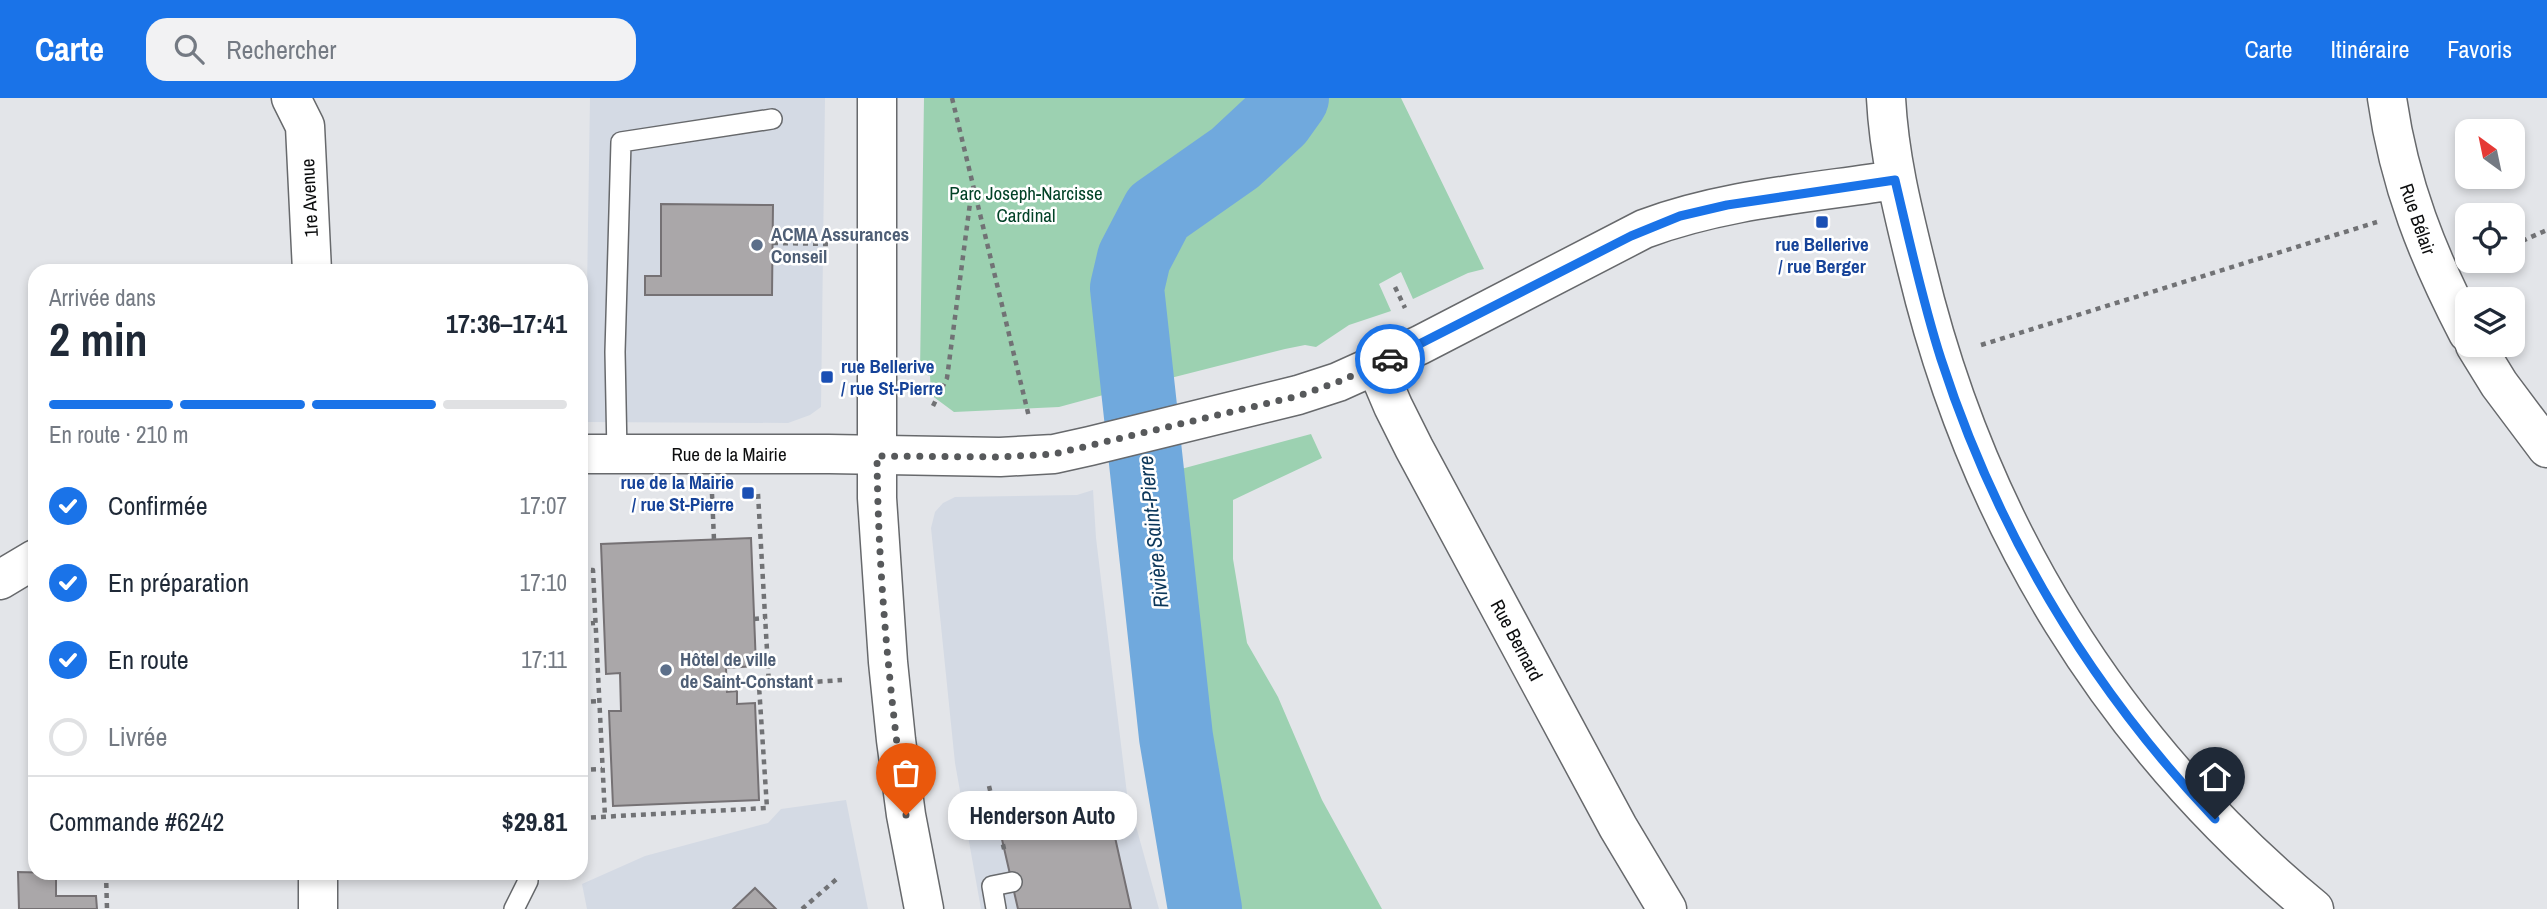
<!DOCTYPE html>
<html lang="fr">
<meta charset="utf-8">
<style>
:root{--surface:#fff;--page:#f2f2f3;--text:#1f2937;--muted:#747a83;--line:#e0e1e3;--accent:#1a73e8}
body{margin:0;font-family:"Archivo Narrow",sans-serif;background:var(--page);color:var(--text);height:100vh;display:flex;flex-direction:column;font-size:26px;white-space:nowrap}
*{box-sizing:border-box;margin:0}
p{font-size:23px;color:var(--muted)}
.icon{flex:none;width:38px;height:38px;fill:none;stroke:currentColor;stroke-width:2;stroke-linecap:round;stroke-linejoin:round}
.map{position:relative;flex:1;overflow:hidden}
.side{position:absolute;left:28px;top:166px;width:560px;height:616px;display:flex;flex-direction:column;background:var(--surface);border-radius:21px;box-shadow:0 4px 10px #0003}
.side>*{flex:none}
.needle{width:46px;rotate:327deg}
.controls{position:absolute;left:2455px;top:21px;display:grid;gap:14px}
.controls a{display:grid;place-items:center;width:70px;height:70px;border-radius:14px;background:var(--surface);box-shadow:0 4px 10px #0003;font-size:35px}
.pin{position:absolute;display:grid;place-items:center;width:60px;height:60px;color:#fff;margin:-72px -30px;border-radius:50% 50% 50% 0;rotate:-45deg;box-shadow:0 0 7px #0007}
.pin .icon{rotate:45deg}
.courier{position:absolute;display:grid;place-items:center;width:70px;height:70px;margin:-35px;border:5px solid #1a73e8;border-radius:50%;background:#fff;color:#222;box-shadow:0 2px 9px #0007}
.bubble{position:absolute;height:49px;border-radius:21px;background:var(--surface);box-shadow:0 4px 10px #0003;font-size:23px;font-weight:800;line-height:49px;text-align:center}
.head em{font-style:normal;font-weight:800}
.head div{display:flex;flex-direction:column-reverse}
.head{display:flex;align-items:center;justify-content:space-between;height:119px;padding:0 21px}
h1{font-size:46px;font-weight:800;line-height:52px}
.bar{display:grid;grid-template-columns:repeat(4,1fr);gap:10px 7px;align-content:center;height:84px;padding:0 21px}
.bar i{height:9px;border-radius:5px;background:var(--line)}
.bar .active{background:var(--accent)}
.bar p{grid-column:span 4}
.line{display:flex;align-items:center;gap:18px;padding:0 21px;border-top:2px solid var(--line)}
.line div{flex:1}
ol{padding:0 21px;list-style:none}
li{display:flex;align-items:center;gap:21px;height:77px}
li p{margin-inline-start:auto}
li .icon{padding:7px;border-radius:50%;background:var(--accent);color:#fff;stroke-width:4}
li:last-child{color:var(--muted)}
li i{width:38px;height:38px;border:4px solid var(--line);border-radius:50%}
header{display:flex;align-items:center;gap:42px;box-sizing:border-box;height:98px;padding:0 35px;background:var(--accent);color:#fff}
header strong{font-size:33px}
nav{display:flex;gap:38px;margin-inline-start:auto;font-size:24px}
.search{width:490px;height:63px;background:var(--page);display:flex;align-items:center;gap:18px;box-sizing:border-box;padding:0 24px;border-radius:21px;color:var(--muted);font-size:26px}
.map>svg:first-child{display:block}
.built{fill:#d4dae4}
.green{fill:#9cd1b1}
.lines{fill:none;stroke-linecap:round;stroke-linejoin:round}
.river{stroke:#70a9dd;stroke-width:74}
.building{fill:#aaa7a9;stroke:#757174;stroke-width:2}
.lane-casing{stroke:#67696c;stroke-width:22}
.street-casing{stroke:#67696c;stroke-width:41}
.secondary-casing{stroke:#67696c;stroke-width:41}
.path{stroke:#717275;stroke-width:4.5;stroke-dasharray:5 5;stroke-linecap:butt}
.lane{stroke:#fff;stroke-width:19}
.street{stroke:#fff;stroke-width:38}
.secondary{stroke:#fff;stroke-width:38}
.done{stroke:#57595b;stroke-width:7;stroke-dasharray:0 12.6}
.route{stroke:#1a73e8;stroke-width:9}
.transit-dot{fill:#1a4fb4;stroke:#fff;stroke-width:2.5}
.service-dot{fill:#5c6f8a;stroke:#fff;stroke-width:2.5}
.labels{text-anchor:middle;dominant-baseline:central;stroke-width:5;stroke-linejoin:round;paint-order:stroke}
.park-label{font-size:19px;fill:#024227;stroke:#fff}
.street-label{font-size:19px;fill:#0c0d0e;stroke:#fff}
.service-label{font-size:19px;font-weight:bold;fill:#4e5e75;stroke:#fff;text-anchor:start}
.transit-label{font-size:19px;font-weight:bold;fill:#164399;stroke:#fff}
.water-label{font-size:21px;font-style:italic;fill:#0c375a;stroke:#fff}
</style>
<header>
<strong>Carte</strong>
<div class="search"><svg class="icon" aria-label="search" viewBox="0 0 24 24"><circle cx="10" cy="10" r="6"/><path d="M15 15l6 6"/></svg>Rechercher</div>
<nav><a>Carte</a><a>Itinéraire</a><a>Favoris</a></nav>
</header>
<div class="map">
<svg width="2547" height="811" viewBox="0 0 2547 811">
<rect width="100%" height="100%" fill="#e3e5e9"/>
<path class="built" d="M590 0H825L821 309 810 317 788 325 585 324Z
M1093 392 1096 440 1127 696 1159 811H981L955 665 931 430 935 414 943 405 955 399 1077 397Z
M846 702 868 811H587L582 786 645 758 768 725 781 711Z"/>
<path class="green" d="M924 0H1277L1266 23 1207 57 1145 101 1119 153 1109 197 1118 293 1059 309 954 314 931 297 930 278 920 274Z
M1317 0H1401L1484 171 1468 175 1413 201 1401 174 1379 186 1391 213 1349 227 1316 249 1305 247 1285 251 1151 285 1144 235 1155 172 1177 124 1217 87 1267 50 1314 8Z
M1311 336 1322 360 1233 402V461L1247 545 1278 599 1322 702 1382 811H1232C1205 666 1188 520 1170 374Z"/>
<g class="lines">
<path class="river" d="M1205 811 1176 639 1127 190 1134 160 1158 114 1235 60 1277 21 1292 0"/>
</g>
<path class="building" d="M661 106 773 107 772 197H645V178H661Z
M751 440 756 568 726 570 727 594 737 593V606L755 605 759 702 613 708 609 613H621L620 575 606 576 601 446Z
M1106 699 1131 811H1018L998 724Z
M30 720H35V766H31Z
M18 774 56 775V798H96L97 811H19Z
M755 790 776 811H733Z"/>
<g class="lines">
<defs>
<path id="lane" d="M617 356 615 254 621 44 772 21
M514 811 528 783V775
M996 811 992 788 1012 784"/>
<path id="street" d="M291 0 305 28 312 173
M1886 0C1889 59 1903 114 1917 171 1978 426 2112 644 2314 811
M2387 0C2399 86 2428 158 2468 235
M2475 247 2499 286 2547 350
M1376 268 1393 308 1414 350 1618 729 1667 811
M581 356H829L1000 359 1054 356 1090 348 1298 297 1338 284 1420 247 1644 131C1724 101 1811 95 1895 82
M0 482 35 461
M318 775V811"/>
<path id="secondary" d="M877 0V400L888 564 896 642 906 717 924 811"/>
</defs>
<use href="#lane" class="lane-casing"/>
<use href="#street" class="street-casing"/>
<use href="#secondary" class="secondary-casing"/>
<path class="path" d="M952 0 1029 319
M773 145 829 146
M2513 147 2547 132
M1395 189 1405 210
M1981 247 2377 124
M933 308 947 280 972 90
M712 396 714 442
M758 396 769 587 842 582
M581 472H593L605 719
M754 521 765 520
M581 526 595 525
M726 583 759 582V588
M581 604 599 603
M581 672 602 671
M989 688 1005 755
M581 720 767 710 759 588 769 587
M106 775 107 811
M802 811 839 779"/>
<use href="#lane" class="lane"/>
<use href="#street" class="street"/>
<use href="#secondary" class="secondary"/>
</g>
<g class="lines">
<path class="done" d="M906 717C890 598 878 478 877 358L1000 359 1054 356 1298 298 1338 284 1390 261"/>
<path class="route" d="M1390 261 1631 138 1680 118 1727 107 1895 82C1909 141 1922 202 1941 261 1997 434 2090 589 2215 721"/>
</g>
<g class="transit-dot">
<rect x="1815" y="117" width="14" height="14" rx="3.5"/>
<rect x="820" y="272" width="14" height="14" rx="3.5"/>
<rect x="741" y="388" width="14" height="14" rx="3.5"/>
</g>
<g class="service-dot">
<circle cx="757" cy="147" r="7"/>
<circle cx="666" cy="572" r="7"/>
</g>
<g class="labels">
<g class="park-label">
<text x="1026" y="95">Parc Joseph-Narcisse<tspan x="1026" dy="22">Cardinal</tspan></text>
</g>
<g class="street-label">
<text transform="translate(309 100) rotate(-93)">1re Avenue</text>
<text transform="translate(2418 121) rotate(71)">Rue Bélair</text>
<text x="729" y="356">Rue de la Mairie</text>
<text transform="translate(1517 542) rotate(62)">Rue Bernard</text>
</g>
<g class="service-label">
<text x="771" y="136">ACMA Assurances<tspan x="771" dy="22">Conseil</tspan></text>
<text x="680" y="561">Hôtel de ville<tspan x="680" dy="22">de Saint-Constant</tspan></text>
</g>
<g class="transit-label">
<text x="1822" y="146">rue Bellerive<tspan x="1822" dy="22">/ rue Berger</tspan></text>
<text x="841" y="268" text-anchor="start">rue Bellerive<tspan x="841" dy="22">/ rue St-Pierre</tspan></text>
<text x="734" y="384" text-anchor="end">rue de la Mairie<tspan x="734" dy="22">/ rue St-Pierre</tspan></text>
</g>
<g class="water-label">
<text transform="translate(1153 434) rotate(-96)">Rivière Saint-Pierre</text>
</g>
</g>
</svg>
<div class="controls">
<a><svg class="needle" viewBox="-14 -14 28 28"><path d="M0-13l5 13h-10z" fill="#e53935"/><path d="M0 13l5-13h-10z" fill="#747a83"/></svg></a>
<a><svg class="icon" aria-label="locate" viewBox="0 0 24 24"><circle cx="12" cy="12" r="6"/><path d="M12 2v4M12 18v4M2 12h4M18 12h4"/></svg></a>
<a><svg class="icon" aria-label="layers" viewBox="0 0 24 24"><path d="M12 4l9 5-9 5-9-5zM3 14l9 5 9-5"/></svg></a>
</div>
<div class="pin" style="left:906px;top:717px;background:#ea580c"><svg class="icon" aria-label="bag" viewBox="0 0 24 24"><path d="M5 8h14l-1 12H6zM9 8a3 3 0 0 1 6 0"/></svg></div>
<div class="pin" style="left:2215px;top:721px;background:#1f2937"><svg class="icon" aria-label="home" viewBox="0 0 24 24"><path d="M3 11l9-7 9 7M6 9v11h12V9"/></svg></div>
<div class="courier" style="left:1390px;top:261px"><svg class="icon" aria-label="car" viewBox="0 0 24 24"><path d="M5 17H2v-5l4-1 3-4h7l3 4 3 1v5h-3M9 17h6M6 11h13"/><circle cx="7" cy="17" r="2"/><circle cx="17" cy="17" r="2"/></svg></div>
<div class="bubble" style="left:948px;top:693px;width:189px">Henderson Auto</div>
<section class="side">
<div class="head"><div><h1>2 min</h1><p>Arrivée dans</p></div><em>17:36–17:41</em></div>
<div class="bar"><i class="active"></i><i class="active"></i><i class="active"></i><i></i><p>En route · 210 m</p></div>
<ol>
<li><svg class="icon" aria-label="check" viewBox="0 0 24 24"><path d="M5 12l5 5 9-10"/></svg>Confirmée<p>17:07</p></li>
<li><svg class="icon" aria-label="check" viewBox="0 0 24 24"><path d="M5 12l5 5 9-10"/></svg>En préparation<p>17:10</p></li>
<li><svg class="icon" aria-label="check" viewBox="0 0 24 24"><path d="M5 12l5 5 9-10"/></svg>En route<p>17:11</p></li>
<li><i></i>Livrée</li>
</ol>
<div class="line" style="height:91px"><div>Commande #6242</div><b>$29.81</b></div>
</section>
</div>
